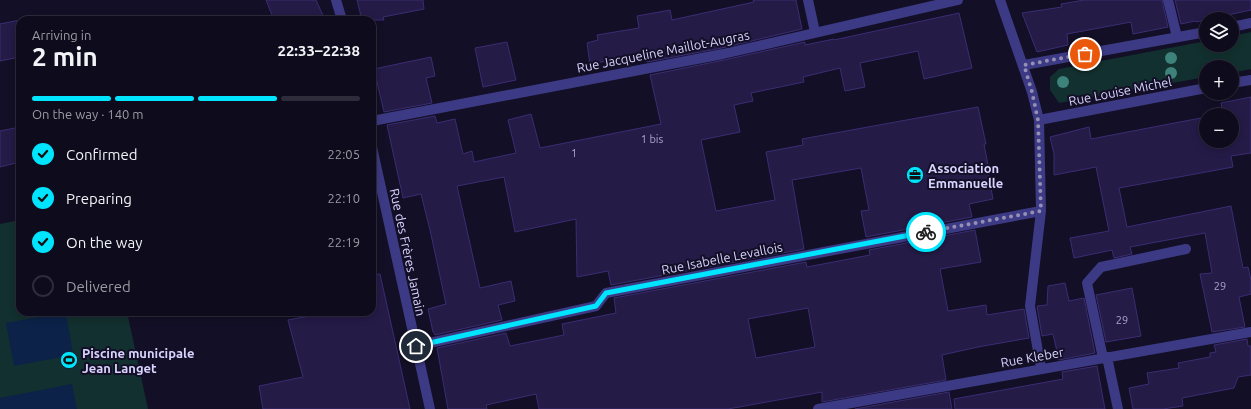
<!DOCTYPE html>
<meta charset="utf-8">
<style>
:root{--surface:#0e0b1c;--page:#1c1929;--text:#f1f3f6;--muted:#9b9ba3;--line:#2e2b3b;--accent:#00e5ff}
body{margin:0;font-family:Ubuntu,sans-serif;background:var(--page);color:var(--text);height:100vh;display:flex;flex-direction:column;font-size:15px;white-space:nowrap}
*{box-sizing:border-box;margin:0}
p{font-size:13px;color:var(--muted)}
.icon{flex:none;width:22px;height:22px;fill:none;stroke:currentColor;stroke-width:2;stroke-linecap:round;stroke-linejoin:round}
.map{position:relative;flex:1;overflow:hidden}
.sheet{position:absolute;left:16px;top:16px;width:360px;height:300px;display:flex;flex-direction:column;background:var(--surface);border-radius:12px;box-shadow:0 2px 10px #0003,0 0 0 1px var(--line)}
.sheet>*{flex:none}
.controls{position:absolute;left:1199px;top:12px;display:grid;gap:8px}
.controls a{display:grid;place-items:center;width:40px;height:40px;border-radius:50%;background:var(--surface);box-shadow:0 2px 10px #0003,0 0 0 1px var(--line);font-size:20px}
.pin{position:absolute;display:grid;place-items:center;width:34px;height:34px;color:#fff;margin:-17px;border:2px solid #fff;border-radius:50%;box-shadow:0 1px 4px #0007}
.courier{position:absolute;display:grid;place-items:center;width:40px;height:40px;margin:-20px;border:3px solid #00e5ff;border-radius:50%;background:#fff;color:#222;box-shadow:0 1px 5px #0007}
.overview em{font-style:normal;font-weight:700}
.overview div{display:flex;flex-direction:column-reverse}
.overview{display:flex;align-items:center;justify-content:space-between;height:68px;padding:0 16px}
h1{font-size:26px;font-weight:700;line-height:30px}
.bar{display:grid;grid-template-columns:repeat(4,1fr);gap:6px 4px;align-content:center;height:48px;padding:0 16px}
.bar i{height:5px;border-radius:3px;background:var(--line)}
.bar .active{background:var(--accent)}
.bar p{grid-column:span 4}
ol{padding:0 16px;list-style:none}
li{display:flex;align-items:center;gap:12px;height:44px}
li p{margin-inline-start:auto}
li .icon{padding:4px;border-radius:50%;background:var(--accent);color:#111;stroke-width:4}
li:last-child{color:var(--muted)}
li i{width:22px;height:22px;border:2px solid var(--line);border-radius:50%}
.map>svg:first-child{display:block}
.green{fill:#12302f}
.water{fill:#0c2248}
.building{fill:#241b47;stroke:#3b2d73;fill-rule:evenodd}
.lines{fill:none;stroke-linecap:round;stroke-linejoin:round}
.minor{stroke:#3d3a85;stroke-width:10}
.tree{fill:#3d827b}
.done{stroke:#948fb3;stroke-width:4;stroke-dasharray:0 7.2}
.route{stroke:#00e5ff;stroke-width:5}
.labels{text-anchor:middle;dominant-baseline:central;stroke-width:4;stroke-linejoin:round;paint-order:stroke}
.number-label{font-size:11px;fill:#aca6d1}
.street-label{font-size:13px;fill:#d9d4ff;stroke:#130f26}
.poi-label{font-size:13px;font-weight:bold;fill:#d9d4ff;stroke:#130f26;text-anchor:start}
</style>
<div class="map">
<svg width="1251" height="409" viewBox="0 0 1251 409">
<rect width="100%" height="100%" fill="#130f26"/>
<path class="green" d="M1251 32V69L1232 73V67H1206V77L1059 103 1050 90V77L1059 69 1206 41V45H1232V36Z
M20 220V312H127L148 409H0V224Z"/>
<path class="water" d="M66 312 73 355 14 366 6 323Z
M72 384 77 409H0V398Z"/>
<path class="building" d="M266 0H316L325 20H274Z
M357 0H423L424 9 383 17 384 20H362Z
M753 0H796L802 29 722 48 647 62 645 54 590 64 587 43 598 40 597 35 639 28 637 16 670 10 672 20 754 2Z
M1084 0H1162L1168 27 1133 34 1131 22 1067 34 1068 45 1037 52 1022 13 1062 7 1061 4Z
M1175 0H1251V10L1196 22 1195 21 1181 24Z
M959 13 972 68 924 79 918 51 860 63 865 87 845 91 840 68 803 77 804 82 751 93 753 101 734 105 740 132 701 140 716 211 775 200 766 152 803 145 802 139 978 107 986 144H984L988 165 987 166 993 199 969 204 972 217 866 237 861 211 869 210 861 168 832 173 792 180 804 249 611 285 608 271 577 277 576 219 515 232 504 177 457 186 480 288 511 281 515 301 498 305 502 320 435 335 434 332H433L428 309 446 304 430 230 421 194 403 198 387 125 435 116 437 123 455 119 463 154 472 151 474 162 516 153 508 120 531 114 540 148 661 124 650 75 724 60 805 42V45L834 39V40Z
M20 20V57L0 61V24Z
M507 42 516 80 483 87 475 48Z
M431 57 435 76 426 78 432 103 384 112 374 69Z
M1251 97V153L1231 156 1233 167 1119 188 1127 227 1231 206 1243 268 1248 267 1251 280V294L1239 297 1245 327 1212 332 1200 274 1212 273 1205 233 1130 247 1132 254 1114 258 1112 250 1074 258 1070 238 1109 231 1096 167 1054 175V154L1050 137 1089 127 1091 139 1206 117V141H1232V115H1217L1223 114 1221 103Z
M20 127V162L0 167V131Z
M975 230 981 262 940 269 948 311 986 305 987 315 1024 309 1029 338 978 347 942 355 946 380 822 402V392L728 409H539L536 394 486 405 487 409H448L437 348 506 333 510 346 564 335 562 324 616 313 614 298 806 262 807 267 870 255 869 250ZM808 308 815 347 756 358 748 319Z
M380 274 410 409H263L259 386 303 377 288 320 331 312H372V275Z
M1065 283 1069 301 1084 298 1095 353 1059 360 1053 334 1042 336 1037 306 1047 305 1048 286Z
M1132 288 1141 336 1106 342 1096 295Z
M1247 339 1248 346H1251V375L1238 377 1234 388 1182 398 1183 406 1163 409H1133L1129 388 1149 384 1147 373 1179 368 1178 363 1210 357V353L1216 352 1214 345Z
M1097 366 1105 409H955L954 399 1063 379 1062 372Z
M949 392 952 409H855Z"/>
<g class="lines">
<path class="minor" d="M336 0 342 20
M808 0 815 32
M1000 0 1032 92 1039 120 1041 211 1030 306 1041 368
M1168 0 1177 37
M1232 27 1251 23
M1024 65 1206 32
M1232 83 1251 80
M1039 120 1206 88
M372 121 723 54 958 0
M372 147 430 409
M416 346 596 306 606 293 1041 211
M1107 357 1118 409
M1103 358 1087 283 1101 267 1186 249
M818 409 1251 332"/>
</g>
<g class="tree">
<circle cx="1171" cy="58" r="6"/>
<circle cx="1171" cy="73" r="6"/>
<circle cx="1063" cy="82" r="6"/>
</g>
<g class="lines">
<path class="done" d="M926 232 1041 211 1038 120 1032 92 1024 65 1085 54"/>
<path class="route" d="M416 346 596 306 606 293 926 232"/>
</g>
<defs>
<symbol id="office-disc" viewBox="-11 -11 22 22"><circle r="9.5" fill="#00e5ff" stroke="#130f26"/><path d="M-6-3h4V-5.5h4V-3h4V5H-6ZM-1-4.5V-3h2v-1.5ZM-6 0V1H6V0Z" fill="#111"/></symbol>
<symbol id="stadium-disc" viewBox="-11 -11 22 22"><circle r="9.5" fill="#00e5ff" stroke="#130f26"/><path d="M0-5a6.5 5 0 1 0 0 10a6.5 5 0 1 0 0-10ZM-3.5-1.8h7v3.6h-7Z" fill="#111"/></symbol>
</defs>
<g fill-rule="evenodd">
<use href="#office-disc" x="905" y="165" width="20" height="20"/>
<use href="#stadium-disc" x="59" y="350" width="20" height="20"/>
</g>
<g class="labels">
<g class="number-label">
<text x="652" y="139">1 bis</text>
<text x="574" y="153">1</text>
<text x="1220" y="286">29</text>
<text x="1122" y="320">29</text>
</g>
<g class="street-label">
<text transform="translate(663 51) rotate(-11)">Rue Jacqueline Maillot-Augras</text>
<text transform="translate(1120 91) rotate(-11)">Rue Louise Michel</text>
<text transform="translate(408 252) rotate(78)">Rue des Frères Jamain</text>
<text transform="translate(722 258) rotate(-11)">Rue Isabelle Levallois</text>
<text transform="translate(1032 357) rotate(-10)">Rue Kleber</text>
</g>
<g class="poi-label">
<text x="928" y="168">Association<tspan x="928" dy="15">Emmanuelle</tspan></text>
<text x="82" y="353">Piscine municipale<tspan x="82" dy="15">Jean Langet</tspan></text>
</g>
</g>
</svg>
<div class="controls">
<a><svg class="icon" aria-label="layers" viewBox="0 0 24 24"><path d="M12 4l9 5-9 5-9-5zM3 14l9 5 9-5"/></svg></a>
<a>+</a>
<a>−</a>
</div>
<div class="pin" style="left:1085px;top:54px;background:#ea580c"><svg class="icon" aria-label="bag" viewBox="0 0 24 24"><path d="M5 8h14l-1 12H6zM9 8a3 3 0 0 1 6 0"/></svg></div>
<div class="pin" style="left:416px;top:346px;background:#1f2937"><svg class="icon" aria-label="home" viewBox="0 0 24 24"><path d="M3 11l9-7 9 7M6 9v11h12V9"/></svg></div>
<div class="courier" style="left:926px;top:232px"><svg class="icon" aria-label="bike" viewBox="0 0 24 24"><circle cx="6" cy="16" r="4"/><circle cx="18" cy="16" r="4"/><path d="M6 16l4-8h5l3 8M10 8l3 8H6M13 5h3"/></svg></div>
<section class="sheet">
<div class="overview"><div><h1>2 min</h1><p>Arriving in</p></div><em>22:33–22:38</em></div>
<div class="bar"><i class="active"></i><i class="active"></i><i class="active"></i><i></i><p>On the way · 140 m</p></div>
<ol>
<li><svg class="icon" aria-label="check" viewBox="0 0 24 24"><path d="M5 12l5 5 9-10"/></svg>Confirmed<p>22:05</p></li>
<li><svg class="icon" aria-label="check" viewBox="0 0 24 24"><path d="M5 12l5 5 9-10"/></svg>Preparing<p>22:10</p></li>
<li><svg class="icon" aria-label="check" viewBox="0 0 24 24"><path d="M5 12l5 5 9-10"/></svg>On the way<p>22:19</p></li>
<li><i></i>Delivered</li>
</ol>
</section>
</div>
